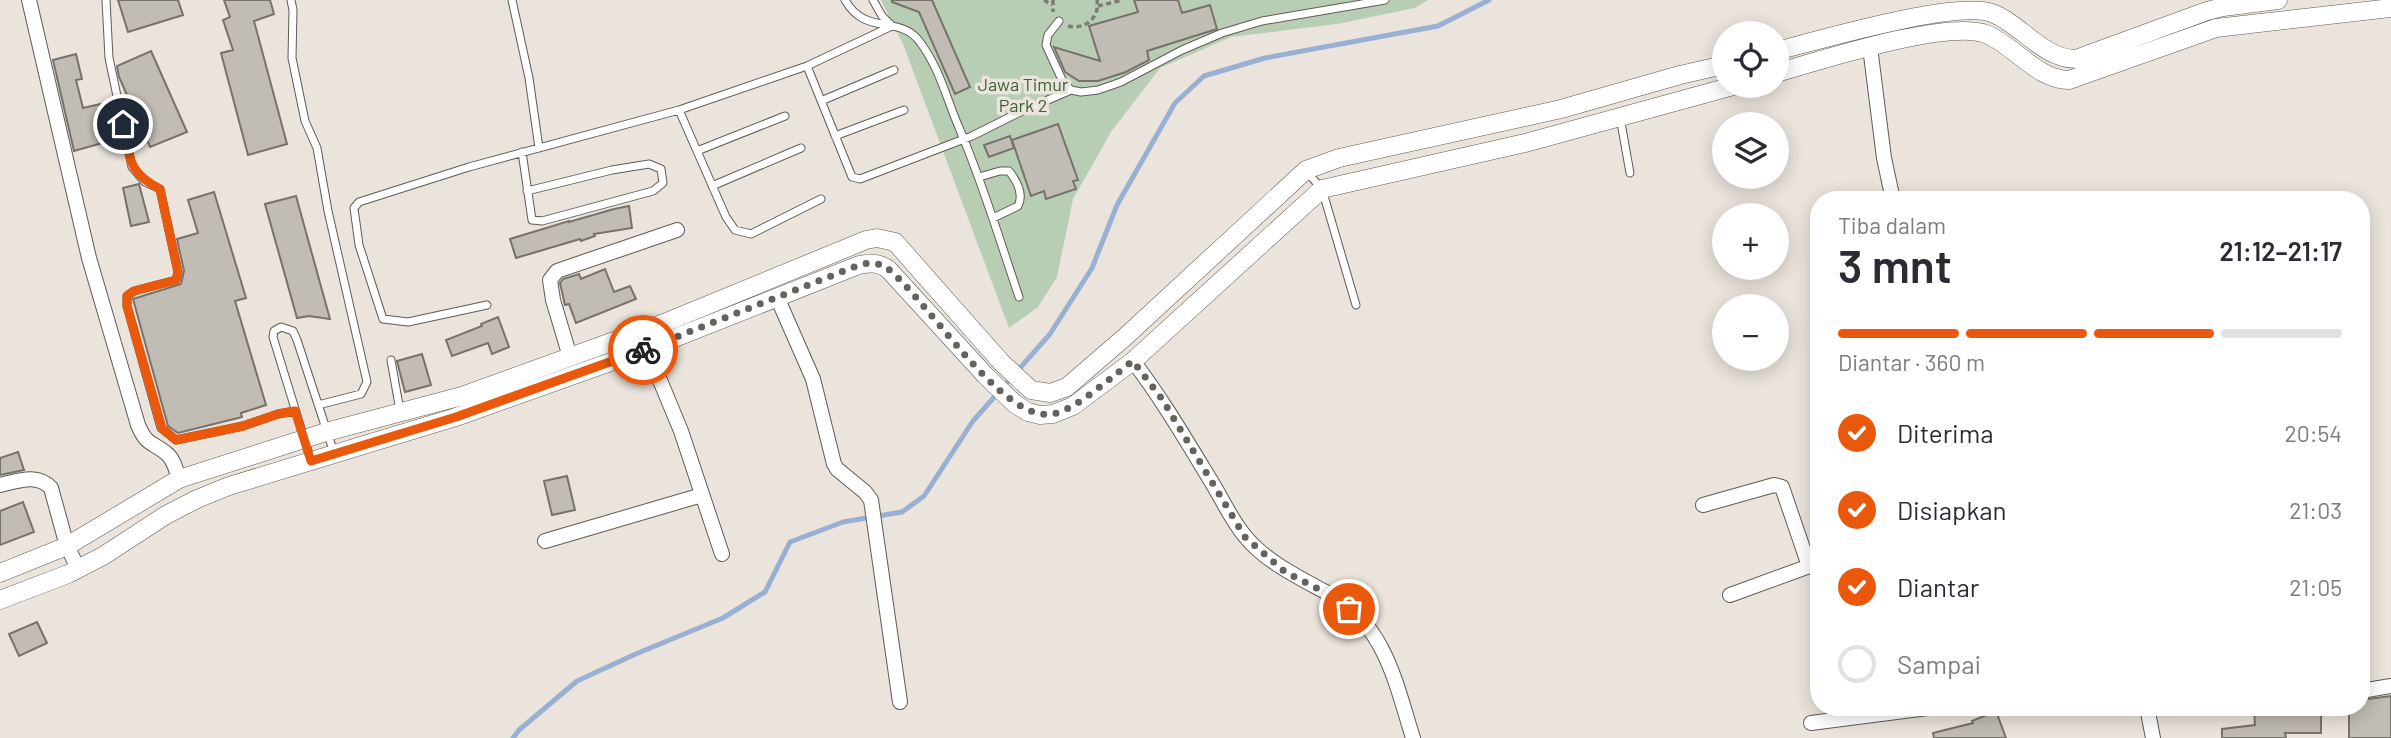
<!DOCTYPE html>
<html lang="id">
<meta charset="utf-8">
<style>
:root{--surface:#fff;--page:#f2f2f3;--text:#2b2b33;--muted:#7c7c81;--line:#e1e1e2;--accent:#ea580c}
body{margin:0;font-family:Barlow,sans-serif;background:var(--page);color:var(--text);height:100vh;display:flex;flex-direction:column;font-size:26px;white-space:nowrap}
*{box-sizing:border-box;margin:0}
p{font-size:23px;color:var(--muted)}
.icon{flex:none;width:38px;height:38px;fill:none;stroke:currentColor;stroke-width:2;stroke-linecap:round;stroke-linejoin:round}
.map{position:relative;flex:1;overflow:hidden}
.drawer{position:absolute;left:1810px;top:191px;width:560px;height:525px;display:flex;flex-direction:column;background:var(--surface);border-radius:28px;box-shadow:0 4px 18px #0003}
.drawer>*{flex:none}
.tools{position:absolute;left:1712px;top:21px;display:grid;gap:14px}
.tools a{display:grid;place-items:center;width:77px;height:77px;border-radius:50%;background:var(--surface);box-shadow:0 4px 18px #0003;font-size:35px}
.pin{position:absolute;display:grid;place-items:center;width:60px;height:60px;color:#fff;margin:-30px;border:4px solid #fff;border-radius:50%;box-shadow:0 2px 7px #0007}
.courier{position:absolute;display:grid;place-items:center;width:70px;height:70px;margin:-35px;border:5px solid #ea580c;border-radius:50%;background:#fff;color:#222;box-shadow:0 2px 9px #0007}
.summary em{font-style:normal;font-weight:600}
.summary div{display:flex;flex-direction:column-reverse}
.summary{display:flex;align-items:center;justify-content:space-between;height:119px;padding:0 28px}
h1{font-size:46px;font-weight:600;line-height:52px}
.bar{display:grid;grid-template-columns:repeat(4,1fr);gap:10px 7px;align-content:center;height:84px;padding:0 28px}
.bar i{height:9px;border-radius:5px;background:var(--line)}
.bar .current{background:var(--accent)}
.bar p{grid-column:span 4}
ol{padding:0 28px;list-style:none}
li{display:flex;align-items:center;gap:21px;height:77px}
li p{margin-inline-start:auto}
li .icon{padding:7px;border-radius:50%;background:var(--accent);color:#fff;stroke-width:4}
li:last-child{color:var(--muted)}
li i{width:38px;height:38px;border:4px solid var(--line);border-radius:50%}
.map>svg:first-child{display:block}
.green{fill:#b7ceb4}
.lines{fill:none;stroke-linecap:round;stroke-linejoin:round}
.stream{stroke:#9ab0d2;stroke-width:5}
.building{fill:#c1bcb4;stroke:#77726b;stroke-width:2}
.service-casing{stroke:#605b54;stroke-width:9}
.minor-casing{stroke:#605b54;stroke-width:16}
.tertiary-casing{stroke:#605b54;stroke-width:19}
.path{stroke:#7e7b75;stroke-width:3.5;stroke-dasharray:5 3.5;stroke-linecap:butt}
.service{stroke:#fff;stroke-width:7}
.minor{stroke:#fff;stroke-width:14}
.tertiary{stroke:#fff;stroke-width:18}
.done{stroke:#65615d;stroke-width:7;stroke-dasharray:0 12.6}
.route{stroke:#ea580c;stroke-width:9}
.labels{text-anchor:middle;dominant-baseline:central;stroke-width:7;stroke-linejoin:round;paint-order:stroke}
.park-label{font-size:18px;fill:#3b6235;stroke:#eae4dc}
</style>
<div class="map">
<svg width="2391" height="738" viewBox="0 0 2391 738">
<rect width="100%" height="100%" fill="#eae4dc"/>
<path class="green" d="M881 0H1428L1415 8 1337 24 1231 37 1160 68 1111 132 1073 199 1057 277 1038 307 1009 328 903 44Z"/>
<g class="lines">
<path class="stream" d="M513 738 519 730 577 681 638 653 723 618 765 592 790 542 843 522 902 512 924 496 973 421 1050 334 1092 268 1117 205 1175 103 1204 76 1265 58 1438 26 1489 0"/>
</g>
<path class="building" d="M118 0H178L183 15 128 32Z
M224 0H270L274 14 254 21 287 144 248 155 221 53 233 50 223 20 230 17Z
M892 0H932L970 87 955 94 919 12 892 2Z
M1134 0H1178L1182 13 1210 5 1217 29 1147 51 1149 60 1126 72 1098 81H1079L1065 72 1054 47 1100 61 1089 26 1138 12Z
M151 51 187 132 150 147 119 77 117 66Z
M76 54 82 79 76 80 83 108 105 103 113 140 74 151 53 60Z
M1058 124 1078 180 1073 181 1076 189 1046 199 1044 191 1031 196 1012 140Z
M1010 136 1014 148 989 157 984 145Z
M139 184 149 222 131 226 123 188Z
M214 192 246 298 235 301 266 405 241 413 242 417 178 433 168 426 133 299 181 284 184 271 177 239 198 233 188 200Z
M296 196 330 319 309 316 297 318 265 204Z
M629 206 632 228 594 234 595 236 581 241 580 239 516 258 510 239 569 221V222L614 209Z
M605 269 614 292 630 286 636 299 576 323 569 304 565 305 560 283 563 279 579 274 581 279Z
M498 317 509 347 492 354 488 343 452 356 446 340 482 326 481 324Z
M422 354 431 385 405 392 397 361Z
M18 452 24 470 0 475V458Z
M567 476 575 510 552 515 544 481Z
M23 502 34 532 0 545V511Z
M37 622 47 643 19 656 9 634Z
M2391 696V738H2349V707H2361V700Z
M2281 707H2321V733H2285L2286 738H2222V729L2255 725 2254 709Z
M1996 711 2006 738H1934L1933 733 1973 723 1972 721Z"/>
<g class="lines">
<defs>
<path id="service" d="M106 0 109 58 132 167 145 182 160 189 178 272 176 280 134 291 127 296V306L161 428 176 440 243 426 278 414 295 411
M291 0 293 10 292 58 305 121 317 148 328 211 367 382 361 394 318 405
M512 0 529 78 539 148
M845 0C866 37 900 14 920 42 941 71 946 98 960 130 983 184 1000 241 1019 297
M873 0 882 16 891 25
M1059 21 1048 35 1046 45 1063 82 1071 90 1081 92 1098 90 1121 82 1182 50 1222 33 1262 21 1385 0
M807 66 852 177 860 179 972 136 1020 112 1071 90
M821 101 894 70
M679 110 726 217 735 230 751 234 821 199
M1620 117 1630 173
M835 136 904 110
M697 151 785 116
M522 152 532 220 542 221 653 191 663 183 661 169 649 164 612 170 527 191
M1306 171 1322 189 1356 305
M979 177 1000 171H1009C1017 181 1024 194 1018 206L993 218
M712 186 801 148
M487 305 408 322 383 319 359 245 354 208 359 202 469 167 679 110 807 66 892 26
M391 360 400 411
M311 461 273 337 274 331 281 327 293 331 297 340 334 453"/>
<path id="minor" d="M29 0 89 258 138 425C147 446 151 441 166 453 174 459 176 470 179 479
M1870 47 1884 158 1893 200
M777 297 813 379 834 464 837 469 865 492 871 500 900 702
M647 349 681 431 722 554
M570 357 553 300 550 280 557 271 677 230
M1133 361C1162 399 1186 440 1211 481 1222 499 1231 519 1244 535 1265 562 1302 579 1331 595 1385 625 1396 684 1413 738
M0 485C18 481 37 473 51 488L67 546 78 568
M1703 505 1774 485 1782 487 1809 566
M545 541 702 495
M1730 595 1818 563
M2361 691 2391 686
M2147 707 2153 738
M1811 723 1935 707"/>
<path id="tertiary" d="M1776 51C1820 40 1955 0 1992 13 2021 24 2043 59 2076 59L2207 11 2223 7 2278 0
M1776 73C1819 61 1947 19 1986 34 2014 45 2037 80 2069 80L2216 28 2391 8
M0 573 67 546 179 479 326 432 462 396 664 323 866 240 877 238 895 242 1001 362 1031 390 1050 393 1067 387 1125 337 1306 170 1339 158 1561 109 1680 75 1724 65
M0 600 68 574 103 556 166 515 197 499 229 486 456 417 647 349 859 265C870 263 878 262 888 269L985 375 1015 404 1028 412 1040 415 1053 414 1073 406 1133 361 1322 189 1525 143 1733 86"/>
</defs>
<use href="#service" class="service-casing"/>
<use href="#minor" class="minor-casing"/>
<use href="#tertiary" class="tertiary-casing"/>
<path class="path" d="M1044 0 1052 5
M1053 0V12
M1098 6 1123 0
M1068 26C1085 30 1100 18 1097 0"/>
<use href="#service" class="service"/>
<use href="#minor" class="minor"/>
<use href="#tertiary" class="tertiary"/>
</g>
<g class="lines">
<path class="done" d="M643 350 859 265 869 263 883 265C925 294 1001 424 1053 414 1076 410 1113 375 1133 361L1162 399 1245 537 1285 572 1334 597 1349 609"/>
<path class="route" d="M123 124C130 157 127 172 160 189L178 272 176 280 134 291 127 296V306L162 428 176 440 243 426 278 414 295 411 311 461 456 417 643 350"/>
</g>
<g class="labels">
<g class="park-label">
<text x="1023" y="84">Jawa Timur<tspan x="1023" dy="21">Park 2</tspan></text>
</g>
</g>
</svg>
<div class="tools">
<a><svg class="icon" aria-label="locate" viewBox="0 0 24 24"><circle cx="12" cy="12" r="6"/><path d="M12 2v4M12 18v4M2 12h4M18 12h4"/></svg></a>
<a><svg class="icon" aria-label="layers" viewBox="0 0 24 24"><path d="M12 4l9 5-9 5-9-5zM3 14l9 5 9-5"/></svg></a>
<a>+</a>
<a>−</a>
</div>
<div class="pin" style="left:1349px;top:609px;background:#ea580c"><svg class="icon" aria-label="bag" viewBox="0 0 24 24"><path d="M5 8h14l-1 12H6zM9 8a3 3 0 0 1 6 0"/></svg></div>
<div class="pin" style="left:123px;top:124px;background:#1f2937"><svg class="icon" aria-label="home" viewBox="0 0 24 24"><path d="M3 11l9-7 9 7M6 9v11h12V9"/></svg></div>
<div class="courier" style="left:643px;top:350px"><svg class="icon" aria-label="bike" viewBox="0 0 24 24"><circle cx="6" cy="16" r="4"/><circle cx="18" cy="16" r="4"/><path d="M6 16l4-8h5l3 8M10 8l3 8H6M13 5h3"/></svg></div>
<section class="drawer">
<div class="summary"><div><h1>3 mnt</h1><p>Tiba dalam</p></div><em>21:12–21:17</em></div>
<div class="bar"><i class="current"></i><i class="current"></i><i class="current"></i><i></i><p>Diantar · 360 m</p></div>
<ol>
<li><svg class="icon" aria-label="check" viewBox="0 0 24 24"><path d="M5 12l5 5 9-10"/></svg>Diterima<p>20:54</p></li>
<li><svg class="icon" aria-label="check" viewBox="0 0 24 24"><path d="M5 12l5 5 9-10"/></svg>Disiapkan<p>21:03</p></li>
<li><svg class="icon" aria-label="check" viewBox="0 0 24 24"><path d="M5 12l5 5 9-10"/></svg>Diantar<p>21:05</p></li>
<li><i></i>Sampai</li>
</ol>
</section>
</div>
